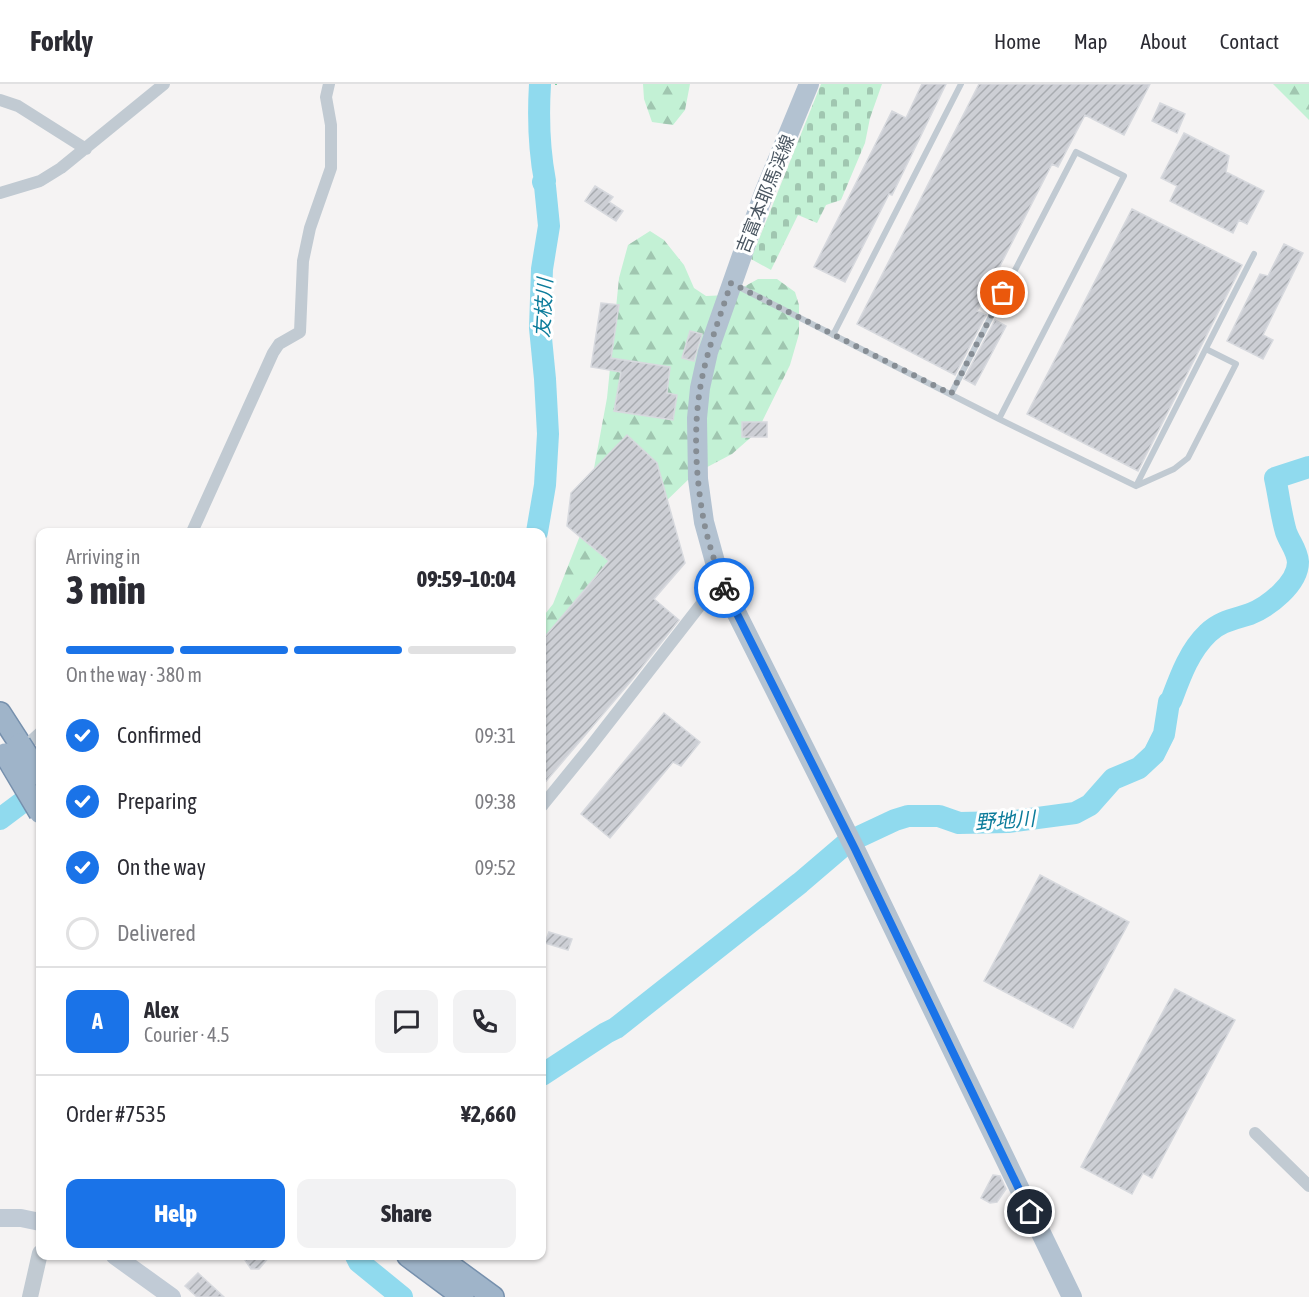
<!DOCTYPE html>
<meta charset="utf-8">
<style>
:root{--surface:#fff;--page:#f2f2f3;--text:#2b2b33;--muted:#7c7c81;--line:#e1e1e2;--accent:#1a73e8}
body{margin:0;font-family:"Asap Condensed","Noto Sans JP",sans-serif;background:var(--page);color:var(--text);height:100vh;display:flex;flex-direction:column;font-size:22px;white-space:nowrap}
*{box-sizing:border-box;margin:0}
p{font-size:20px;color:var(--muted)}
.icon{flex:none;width:33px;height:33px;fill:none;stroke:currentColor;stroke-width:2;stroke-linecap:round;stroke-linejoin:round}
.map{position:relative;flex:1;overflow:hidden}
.panel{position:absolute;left:36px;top:444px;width:510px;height:732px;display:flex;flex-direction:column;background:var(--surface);border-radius:12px;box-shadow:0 2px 4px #0004}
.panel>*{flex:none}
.pin{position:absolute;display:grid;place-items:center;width:51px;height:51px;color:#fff;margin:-26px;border:3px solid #fff;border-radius:50%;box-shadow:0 2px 6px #0007}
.courier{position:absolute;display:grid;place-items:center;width:60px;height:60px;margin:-30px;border:4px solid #1a73e8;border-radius:50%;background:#fff;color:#222;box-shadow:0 2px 8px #0007}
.summary em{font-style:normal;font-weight:800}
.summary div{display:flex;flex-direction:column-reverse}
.summary{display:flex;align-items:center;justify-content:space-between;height:102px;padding:0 30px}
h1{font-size:39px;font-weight:800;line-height:45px}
.bar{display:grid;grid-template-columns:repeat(4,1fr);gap:9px 6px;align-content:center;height:72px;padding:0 30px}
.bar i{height:8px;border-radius:4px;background:var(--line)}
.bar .on{background:var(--accent)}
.bar p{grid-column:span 4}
.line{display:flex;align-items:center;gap:15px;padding:0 30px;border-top:2px solid var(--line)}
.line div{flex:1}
.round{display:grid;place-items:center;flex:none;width:63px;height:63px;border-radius:12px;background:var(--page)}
ol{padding:0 30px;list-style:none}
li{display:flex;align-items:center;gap:18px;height:66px}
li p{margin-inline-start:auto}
li .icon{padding:6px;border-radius:50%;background:var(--accent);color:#fff;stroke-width:4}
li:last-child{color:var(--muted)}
li i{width:33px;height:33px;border:3px solid var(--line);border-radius:50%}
.cta{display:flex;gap:12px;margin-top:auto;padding:12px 30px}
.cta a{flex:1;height:69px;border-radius:12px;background:var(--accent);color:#fff;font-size:24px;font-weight:800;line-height:69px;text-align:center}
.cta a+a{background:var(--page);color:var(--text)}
header{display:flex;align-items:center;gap:36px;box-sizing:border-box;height:84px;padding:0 30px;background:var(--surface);border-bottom:2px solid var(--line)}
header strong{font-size:28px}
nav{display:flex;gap:33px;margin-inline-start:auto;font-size:21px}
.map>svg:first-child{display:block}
.forest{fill:url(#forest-firs)}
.cemetery{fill:url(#cemetery-stones)}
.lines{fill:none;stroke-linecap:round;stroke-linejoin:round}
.river{stroke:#90daee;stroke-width:22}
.building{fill:url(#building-hatch);stroke:#d7d9de;stroke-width:1.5}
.trunk-casing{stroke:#7690ad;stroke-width:24}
.path{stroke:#7ad0a6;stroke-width:2;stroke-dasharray:4.5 3;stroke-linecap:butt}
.service{stroke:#c1cad2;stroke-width:6}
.minor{stroke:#c1cad2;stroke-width:12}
.tertiary{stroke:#c1cad2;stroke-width:16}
.secondary{stroke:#c1cbd6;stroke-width:18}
.primary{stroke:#b3c2d1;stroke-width:20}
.trunk{stroke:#9fb4c9;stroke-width:21}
.trunk-bridge-casing{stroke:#7690ad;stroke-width:24;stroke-linecap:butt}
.trunk-bridge{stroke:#9fb4c9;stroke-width:21}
.done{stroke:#868d94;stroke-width:6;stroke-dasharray:0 10.8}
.route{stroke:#1a73e8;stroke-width:8}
.labels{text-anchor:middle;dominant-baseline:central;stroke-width:6;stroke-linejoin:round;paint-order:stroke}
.street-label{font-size:18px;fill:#4a5661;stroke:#fff}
.water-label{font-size:20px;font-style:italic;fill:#0c7c9b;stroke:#fff}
</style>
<header>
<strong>Forkly</strong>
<nav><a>Home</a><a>Map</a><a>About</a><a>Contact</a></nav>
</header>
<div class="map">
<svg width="1309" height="1213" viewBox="0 0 1309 1213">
<defs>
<pattern id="forest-firs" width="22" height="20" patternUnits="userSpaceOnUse" patternTransform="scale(1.5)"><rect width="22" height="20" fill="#c3f1d5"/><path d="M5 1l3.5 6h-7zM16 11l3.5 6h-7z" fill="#a0c6b0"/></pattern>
<pattern id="cemetery-stones" width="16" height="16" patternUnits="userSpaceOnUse" patternTransform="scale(1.5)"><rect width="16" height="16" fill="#c3f1d5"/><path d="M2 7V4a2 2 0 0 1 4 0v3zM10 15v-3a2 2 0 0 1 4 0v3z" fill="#a0c6b0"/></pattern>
<pattern id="building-hatch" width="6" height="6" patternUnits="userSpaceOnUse" patternTransform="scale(1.5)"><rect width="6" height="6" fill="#cdcfd5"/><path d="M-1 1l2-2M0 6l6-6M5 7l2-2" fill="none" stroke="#a8abb0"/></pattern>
</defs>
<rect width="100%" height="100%" fill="#f5f3f3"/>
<path class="forest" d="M643 0H690L685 26 673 41 652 38 644 15Z
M1273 0H1309V36Z
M650 147 664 156 684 181 694 204 706 212 729 211 758 195H777L795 208 799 221V250L790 281 757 348 732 370 694 390 660 423 568 658 542 697V534L553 520 583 444 607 314 619 194 628 161Z"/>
<path class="cemetery" d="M821 0H882L870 34 865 59 841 116 826 121 817 139 798 131 771 186 751 175Z"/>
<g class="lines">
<path class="river" d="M537 448 545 401 548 350 545 295 540 244 542 185 549 142 545 102 543 98 545 97C539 65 538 33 540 0
M0 735 40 705
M542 991 606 949 616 944 800 799 848 758 895 736 908 732H939L959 739 1008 738 1075 729 1090 721 1113 695 1139 684 1154 670 1164 650 1169 618 1171 617C1180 593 1189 567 1208 549 1220 537 1235 535 1250 530 1268 523 1298 500 1298 478 1297 466 1290 459 1286 448 1281 431 1279 412 1275 394L1309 383
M356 1172 359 1178 402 1213"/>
</g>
<path class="building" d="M922 0H946L892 111 889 110 845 198 814 183 892 27 906 34Z
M979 0H1150L1124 51 1085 31 1058 83 1052 80 977 227 986 231 955 291 857 240Z
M1160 19 1185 30 1177 49 1152 37Z
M1184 49 1229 72 1226 88 1264 107 1247 140 1239 136 1233 149 1170 117 1177 102 1161 94Z
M595 102 613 113 609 118 623 127 616 137 585 117Z
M1132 125 1242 181 1138 387 1027 330Z
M1284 160 1303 169 1263 251 1273 256 1263 275 1227 257 1260 190 1268 192Z
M601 219 619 221 611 274 670 283 667 309 677 311 673 336 614 327 621 288 591 283Z
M995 236 1006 242 975 301 964 295Z
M690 247 702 250 694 277 682 274Z
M742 338H767V353H742Z
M627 351 657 379 685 479 654 515 679 536 631 597 542 702V556L609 477 567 442 571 409Z
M664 629 700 658 681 682 673 678 610 754 581 730Z
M1040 791 1129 838 1073 944 984 897Z
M549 848 572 855 568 866 545 859Z
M1175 905 1235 936 1152 1094 1143 1089 1132 1110 1081 1083Z
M993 1091 1000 1092 1006 1105 997 1118 990 1119 981 1114Z
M249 1172H270L259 1185H251L245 1176Z
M198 1189 224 1213H197L185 1202Z"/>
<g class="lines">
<defs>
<path id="trunk" d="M0 629 20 660
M408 1172 463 1213
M437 1172 493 1213"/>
</defs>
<use href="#trunk" class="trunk-casing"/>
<path class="path" d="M556 1V0"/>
<path class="service" d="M735 201 999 335 1136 402 1174 385 1188 374 1236 280 1206 265
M833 251 961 0
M951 310 1076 68 1124 92 999 335
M1136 402 1254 170"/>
<path class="minor" d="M0 16 18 22 86 65
M0 109 40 97 61 84 164 0
M192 448 273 269 279 260 300 248 303 177 310 144 331 84V41L326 13 329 0
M19 668 40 649
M542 722 590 663 720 496
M1255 1049 1309 1102"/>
<path class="tertiary" d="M30 1213 40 1169"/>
<path class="secondary" d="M0 1134H21L40 1138
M115 1172 172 1213"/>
<path class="primary" d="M809 0 764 109 708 268 700 304 697 334 698 395 704 438 720 496 855 765 1072 1213"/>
<use href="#trunk" class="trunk"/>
<defs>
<path id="trunk-bridge" d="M20 660 40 691
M5 670 40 729"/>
</defs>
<use href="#trunk-bridge" class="trunk-bridge-casing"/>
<use href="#trunk-bridge" class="trunk-bridge"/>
</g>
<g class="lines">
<path class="done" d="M724 504 720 496C715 477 708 458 704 438 696 396 693 348 700 305 706 268 720 233 731 199L951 310 1003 209"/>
<path class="route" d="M724 504 855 765 1030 1128"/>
</g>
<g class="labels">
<g class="street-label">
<text transform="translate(765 110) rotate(-68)">吉富本耶馬渓線</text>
</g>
<g class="water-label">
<text transform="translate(543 224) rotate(-87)">友枝川</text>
<text transform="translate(1005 736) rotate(-4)">野地川</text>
</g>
</g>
</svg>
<div class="pin" style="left:1003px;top:209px;background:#ea580c"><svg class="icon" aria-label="bag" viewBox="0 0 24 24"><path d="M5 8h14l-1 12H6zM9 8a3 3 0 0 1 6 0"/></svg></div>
<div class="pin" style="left:1030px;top:1128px;background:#1f2937"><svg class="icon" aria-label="home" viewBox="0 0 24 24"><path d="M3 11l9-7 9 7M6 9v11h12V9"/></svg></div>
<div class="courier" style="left:724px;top:504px"><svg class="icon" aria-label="bike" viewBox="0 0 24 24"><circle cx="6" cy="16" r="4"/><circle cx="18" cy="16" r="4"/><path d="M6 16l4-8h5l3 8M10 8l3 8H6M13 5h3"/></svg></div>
<section class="panel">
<div class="summary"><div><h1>3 min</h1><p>Arriving in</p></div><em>09:59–10:04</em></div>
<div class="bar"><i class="on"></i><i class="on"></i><i class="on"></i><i></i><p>On the way · 380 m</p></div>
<ol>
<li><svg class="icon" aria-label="check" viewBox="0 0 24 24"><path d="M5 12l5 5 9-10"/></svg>Confirmed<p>09:31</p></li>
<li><svg class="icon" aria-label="check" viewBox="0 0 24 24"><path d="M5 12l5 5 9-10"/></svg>Preparing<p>09:38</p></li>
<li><svg class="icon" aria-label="check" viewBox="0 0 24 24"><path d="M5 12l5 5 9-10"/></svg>On the way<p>09:52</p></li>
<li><i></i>Delivered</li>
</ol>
<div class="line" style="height:108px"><b class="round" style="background:var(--accent);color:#fff">A</b><div><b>Alex</b><p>Courier · 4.5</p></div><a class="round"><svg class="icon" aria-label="chat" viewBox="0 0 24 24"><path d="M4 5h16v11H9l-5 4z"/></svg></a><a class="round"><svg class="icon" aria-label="phone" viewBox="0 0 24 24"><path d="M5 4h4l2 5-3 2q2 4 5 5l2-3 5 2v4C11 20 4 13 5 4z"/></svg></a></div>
<div class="line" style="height:78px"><div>Order #7535</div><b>¥2,660</b></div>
<div class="cta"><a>Help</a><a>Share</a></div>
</section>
</div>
